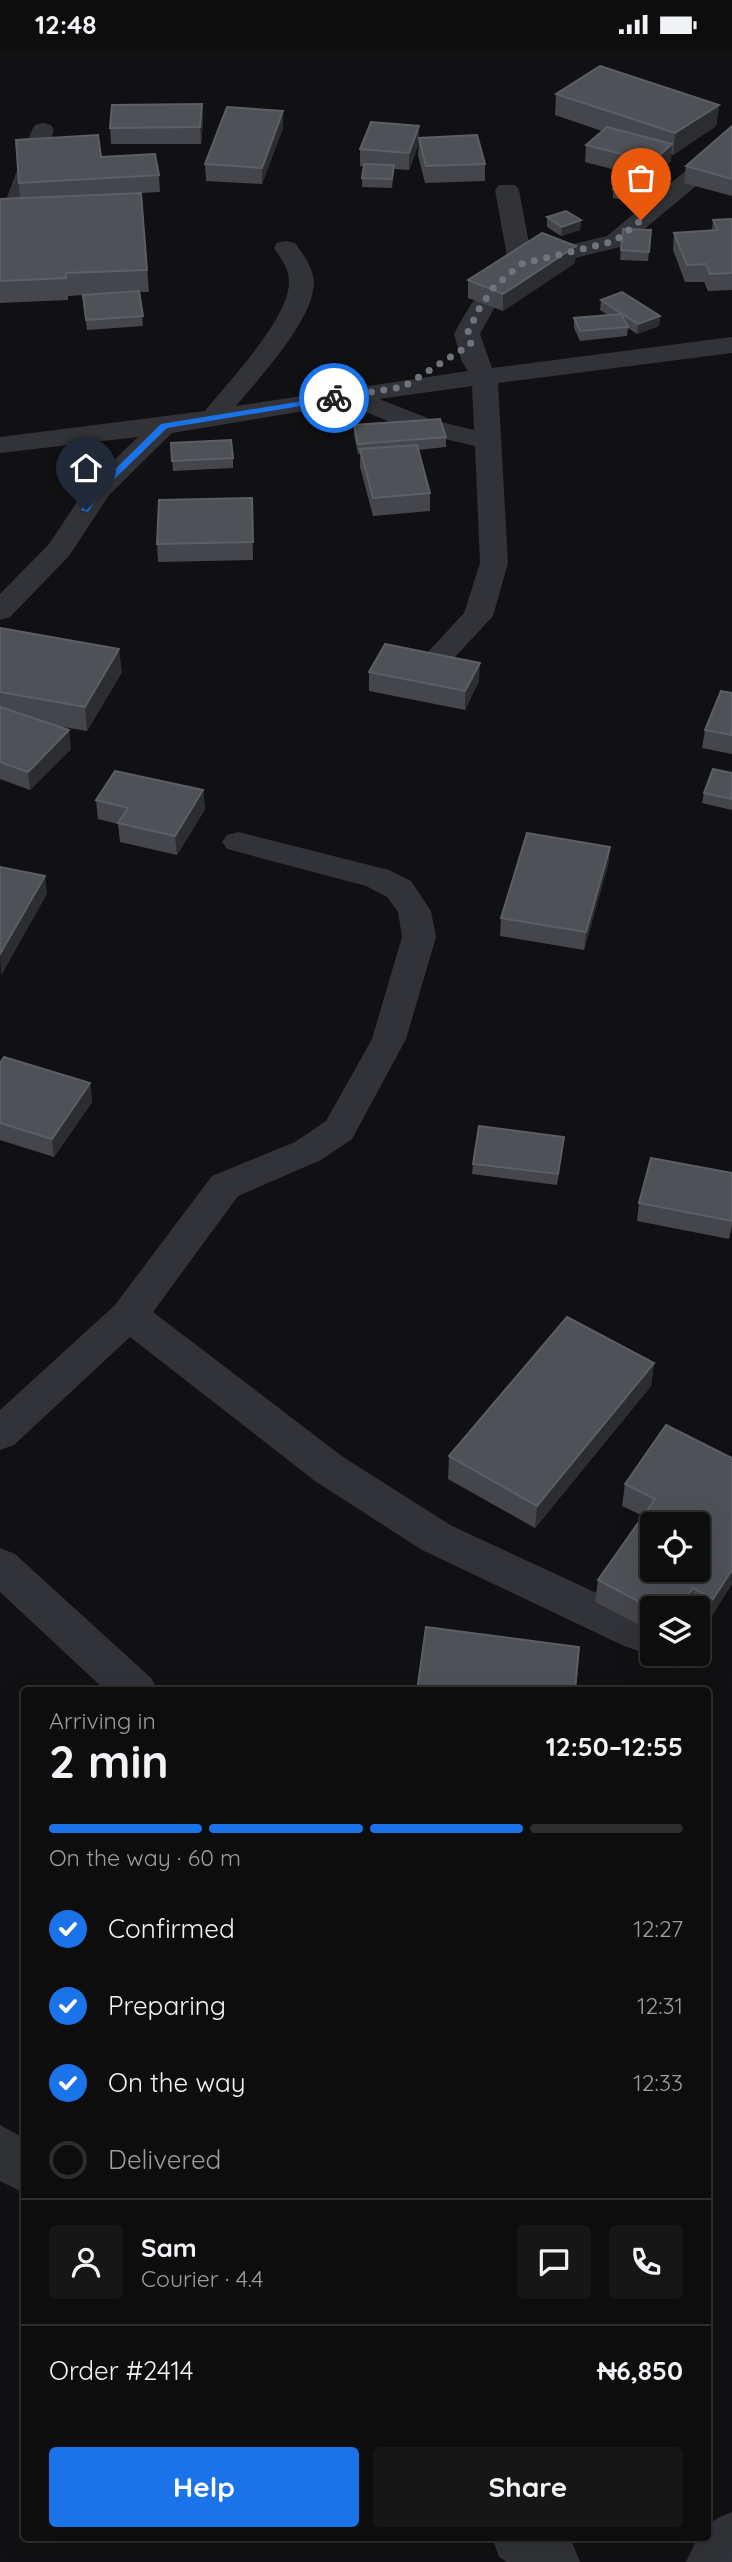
<!DOCTYPE html>
<meta charset="utf-8">
<style>
:root{--surface:#0d0d0e;--page:#161617;--text:#f1f3f6;--muted:#9a9c9e;--line:#2d2d2e;--accent:#1a73e8}
body{margin:0;font-family:Quicksand,sans-serif;background:var(--page);color:var(--text);height:100vh;display:flex;flex-direction:column;font-size:26px;white-space:nowrap}
*{box-sizing:border-box;margin:0}
p{font-size:23px;color:var(--muted)}
.icon{flex:none;width:38px;height:38px;fill:none;stroke:currentColor;stroke-width:2;stroke-linecap:round;stroke-linejoin:round}
.map{position:relative;flex:1;overflow:hidden}
.drawer{position:absolute;left:21px;top:1638px;width:690px;height:854px;display:flex;flex-direction:column;background:var(--surface);border-radius:7px;box-shadow:0 7px 28px #0002,0 0 0 2px var(--line)}
.drawer>*{flex:none}
.tools{position:absolute;left:640px;top:1463px;display:grid;gap:14px}
.tools a{display:grid;place-items:center;width:70px;height:70px;border-radius:7px;background:var(--surface);box-shadow:0 7px 28px #0002,0 0 0 2px var(--line);font-size:35px}
.pin{position:absolute;display:grid;place-items:center;width:60px;height:60px;color:#fff;margin:-72px -30px;border-radius:50% 50% 50% 0;rotate:-45deg;box-shadow:0 0 7px #0007}
.pin .icon{rotate:45deg}
.courier{position:absolute;display:grid;place-items:center;width:70px;height:70px;margin:-35px;border:5px solid #1a73e8;border-radius:50%;background:#fff;color:#222;box-shadow:0 2px 9px #0007}
.overview em{font-style:normal;font-weight:800}
.overview div{display:flex;flex-direction:column-reverse}
.overview{display:flex;align-items:center;justify-content:space-between;height:119px;padding:0 28px}
h1{font-size:46px;font-weight:800;line-height:52px}
.bar{display:grid;grid-template-columns:repeat(4,1fr);gap:10px 7px;align-content:center;height:84px;padding:0 28px}
.bar i{height:9px;border-radius:5px;background:var(--line)}
.bar .current{background:var(--accent)}
.bar p{grid-column:span 4}
.line{display:flex;align-items:center;gap:18px;padding:0 28px;border-top:2px solid var(--line)}
.line div{flex:1}
.round{display:grid;place-items:center;flex:none;width:74px;height:74px;border-radius:7px;background:var(--page)}
ol{padding:0 28px;list-style:none}
li{display:flex;align-items:center;gap:21px;height:77px}
li p{margin-inline-start:auto}
li .icon{padding:7px;border-radius:50%;background:var(--accent);color:#fff;stroke-width:4}
li:last-child{color:var(--muted)}
li i{width:38px;height:38px;border:4px solid var(--line);border-radius:50%}
.cta{display:flex;gap:14px;margin-top:auto;padding:14px 28px}
.cta a{flex:1;height:80px;border-radius:7px;background:var(--accent);color:#fff;font-size:28px;font-weight:800;line-height:80px;text-align:center}
.cta a+a{background:var(--page);color:var(--text)}
.status{display:flex;justify-content:space-between;align-items:center;height:49px;padding:0 35px;background:var(--surface);direction:ltr}
.status svg{height:19px;fill:currentColor}
.map>svg:first-child{display:block}
.lines{fill:none;stroke-linecap:round;stroke-linejoin:round}
.minor{fill:#323338;fill-rule:evenodd}
.wall{fill:#44464b}
.shaded-wall{fill:#2b2d30}
.building{fill:#4e5156;stroke:#5b5f65;stroke-width:2;fill-rule:evenodd}
.route{fill:#1a73e8}
.done{stroke:#6f747c;stroke-width:7;stroke-dasharray:0 12.6}
</style>
<div class="status"><b>12:48</b><svg viewBox="0 0 49 12"><path d="M0 12V9h3v3zM5 12V6h3v6zM10 12V3h3v9zM15 12V0h3v12zM26 1h20v11H26zM47 4h2v5h-2z"/></svg></div>
<div class="map">
<svg width="732" height="2513" viewBox="0 0 732 2513">
<rect width="100%" height="100%" fill="#111113"/>
<g class="lines">
<path class="minor" d="M43 74 51 76 54 81 24 167 20 172H4L0 167 32 81 35 76Z
M732 88V107L624 197 530 220 503 243 480 285 492 319 732 288V304L498 334 508 514 493 567 442 622 431 625 420 622 416 616 464 564 480 514 475 397 415 383 346 355 172 384 109 446 69 507 10 568 0 571V545L49 495 89 435 138 388 0 404V388L205 362C228 333 289 270 289 233 289 219 281 210 274 199L277 194 286 192 295 194C303 205 313 218 314 233 314 271 259 329 236 357L468 322 462 313 454 285C469 256 484 234 508 213L495 141 499 136H515L519 141 531 205 607 187 724 90ZM472 337 474 381 433 371 379 350Z
M238 783 389 821 411 832 431 862 436 888 406 990 352 1090 321 1111 238 1147 153 1263 343 1408 452 1477 653 1570V1597L639 1602 624 1597 422 1501 315 1432 130 1288 14 1396 0 1401V1361L115 1256 212 1127 295 1093 326 1072 372 990 402 888 398 863 387 848 366 837 227 800 222 793 227 786Z
M0 1499 15 1505 151 1629 158 1642H106L0 1543Z
M0 2076 24 2089V2144L0 2132Z
M732 2463V2513H686L698 2488H707C707 2471 718 2469 732 2463Z
M492 2488H565L572 2493 580 2513H507L499 2508Z"/>
</g>
<path class="wall" d="M556 45 719 56 716 77 673 106 671 105V112L650 130 585 113 586 96 602 82 555 66Z
M202 55 203 72 201 95H111L110 79Z
M732 77V147L684 134 686 117Z
M283 79 262 135 206 132 205 115Z
M419 89 485 115V132L425 134 418 106 419 94 409 121 394 120 392 139 362 138V129L364 117H360V100Z
M101 108 159 126 160 143 141 144 149 243H140L143 277 87 281 83 246H85L68 247V251L0 254V150L20 149 19 134Z
M613 140H642L633 153 613 149Z
M547 168 581 171 580 181 561 187 547 178Z
M732 170V241L708 242 704 233H685L673 201 674 184 712 182 713 171Z
M623 180 651 181 648 212 620 211Z
M575 214 503 262 468 249V231Z
M601 251 660 267 659 277 637 285 628 279 627 287 580 292 574 279V269L608 266 600 261Z
M354 376 446 388V398L418 401 430 444V462L373 467 360 418V405H358L354 386Z
M171 394 233 409V419L173 422Z
M252 449 253 511 158 513 157 495Z
M0 579 122 623 87 682 52 676 71 700 30 741 0 730Z
M369 623 479 632 465 661 369 642Z
M732 644V705L702 699 705 681Z
M732 724V761L702 754 704 744Z
M203 741 205 760 177 806 120 793 118 775 98 770 96 751Z
M610 798 608 816 584 901 500 887 501 869Z
M0 1014 90 1034 92 1053 54 1108 0 1091Z
M563 1098 557 1136 472 1125 473 1115Z
M732 1124V1177L729 1190 637 1172 639 1154Z
M654 1314 651 1337 535 1479 448 1430 449 1407Z
M732 1409V1535L709 1571 698 1565V1559H653V1583L595 1553 598 1531 643 1467 622 1457 625 1435Z"/>
<path class="shaded-wall" d="M202 55 203 72 201 95 200 78Z
M719 56 716 77 673 106 675 84Z
M283 62V79L262 135V119Z
M419 77V94L409 121V104Z
M672 95 671 112 650 130 652 113Z
M643 130 642 140 633 153 634 144Z
M581 171 580 181 561 187 562 178Z
M576 197 575 214 503 262V245Z
M660 267 659 277 637 285 638 275Z
M119 600 122 623 87 682 85 658Z
M480 614 479 632 465 661V642Z
M69 681 71 700 30 741 28 723Z
M203 741 205 760 177 806 175 787Z
M610 798 608 816 584 901 586 883Z
M45 827 47 845 1 927 0 905Z
M90 1034 92 1053 54 1108 52 1090Z
M654 1314 651 1337 535 1479 537 1457Z
M732 1521V1535L709 1571 713 1550Z
M693 1539 689 1559H679Z"/>
<path class="building" d="M600 17 719 56 675 84 556 45Z
M202 55 200 78 110 79 112 56Z
M227 58 283 62 262 119 205 115Z
M371 73 419 77 409 104 360 100Z
M732 77V130L686 117Z
M607 78 672 95 652 113 586 96Z
M98 86 101 108 155 105 159 126 19 134 16 91Z
M477 86 485 115 426 117 419 89Z
M364 115 394 116 392 130 362 129Z
M622 127 643 130 634 144 613 140Z
M141 144 147 221 66 224V229L0 232V150Z
M566 162 581 171 562 178 547 168Z
M732 170V224L710 225 706 215 687 216 674 184 718 181 713 171Z
M623 180 651 181 649 203 621 201Z
M542 184 576 197 503 245 468 231Z
M139 242 143 267 86 271 83 246Z
M622 243 660 267 638 275 601 251Z
M621 265 628 278 580 282 574 269Z
M440 370 446 388 358 395 354 376Z
M231 391 233 409 172 412 171 394Z
M417 396 430 444 373 449 360 400Z
M252 449 253 493 157 495 159 451Z
M0 579 119 600 85 658 0 643Z
M385 595 480 614 465 642 369 623Z
M721 642 732 644V686L705 681Z
M0 658 69 681 28 723 0 713Z
M713 720 732 724V750L704 744Z
M115 722 203 741 175 787 118 774 128 759 96 751Z
M527 784 610 798 586 883 501 869Z
M0 818 45 827 0 905Z
M4 1008 90 1034 52 1090 0 1074V1014Z
M479 1077 564 1088 558 1125 473 1115Z
M651 1109 732 1124V1172L639 1154Z
M567 1268 654 1314 537 1457 449 1407Z
M666 1376 732 1409V1521L713 1550 693 1539 679 1559 653 1560 598 1531 655 1450 625 1435ZM653 1475H698V1521H653Z
M426 1578 579 1598 575 1642H417Z"/>
<path class="route" d="M334 347 337 351 167 379 102 442 88 463 81 461 96 439 161 375Z"/>
<g class="lines">
<path class="done" d="M334 349 403 338 471 295 467 285 479 260 494 238 521 215 615 192 641 171"/>
</g>
</svg>
<div class="tools">
<a><svg class="icon" aria-label="locate" viewBox="0 0 24 24"><circle cx="12" cy="12" r="6"/><path d="M12 2v4M12 18v4M2 12h4M18 12h4"/></svg></a>
<a><svg class="icon" aria-label="layers" viewBox="0 0 24 24"><path d="M12 4l9 5-9 5-9-5zM3 14l9 5 9-5"/></svg></a>
</div>
<div class="pin" style="left:641px;top:171px;background:#ea580c"><svg class="icon" aria-label="bag" viewBox="0 0 24 24"><path d="M5 8h14l-1 12H6zM9 8a3 3 0 0 1 6 0"/></svg></div>
<div class="pin" style="left:86px;top:461px;background:#1f2937"><svg class="icon" aria-label="home" viewBox="0 0 24 24"><path d="M3 11l9-7 9 7M6 9v11h12V9"/></svg></div>
<div class="courier" style="left:334px;top:349px"><svg class="icon" aria-label="bike" viewBox="0 0 24 24"><circle cx="6" cy="16" r="4"/><circle cx="18" cy="16" r="4"/><path d="M6 16l4-8h5l3 8M10 8l3 8H6M13 5h3"/></svg></div>
<section class="drawer">
<div class="overview"><div><h1>2 min</h1><p>Arriving in</p></div><em>12:50–12:55</em></div>
<div class="bar"><i class="current"></i><i class="current"></i><i class="current"></i><i></i><p>On the way · 60 m</p></div>
<ol>
<li><svg class="icon" aria-label="check" viewBox="0 0 24 24"><path d="M5 12l5 5 9-10"/></svg>Confirmed<p>12:27</p></li>
<li><svg class="icon" aria-label="check" viewBox="0 0 24 24"><path d="M5 12l5 5 9-10"/></svg>Preparing<p>12:31</p></li>
<li><svg class="icon" aria-label="check" viewBox="0 0 24 24"><path d="M5 12l5 5 9-10"/></svg>On the way<p>12:33</p></li>
<li><i></i>Delivered</li>
</ol>
<div class="line" style="height:126px"><a class="round"><svg class="icon" aria-label="person" viewBox="0 0 24 24"><circle cx="12" cy="8" r="4"/><path d="M4 21q1-7 8-7t8 7"/></svg></a><div><b>Sam</b><p>Courier · 4.4</p></div><a class="round"><svg class="icon" aria-label="chat" viewBox="0 0 24 24"><path d="M4 5h16v11H9l-5 4z"/></svg></a><a class="round"><svg class="icon" aria-label="phone" viewBox="0 0 24 24"><path d="M5 4h4l2 5-3 2q2 4 5 5l2-3 5 2v4C11 20 4 13 5 4z"/></svg></a></div>
<div class="line" style="height:91px"><div>Order #2414</div><b>₦6,850</b></div>
<div class="cta"><a>Help</a><a>Share</a></div>
</section>
</div>
